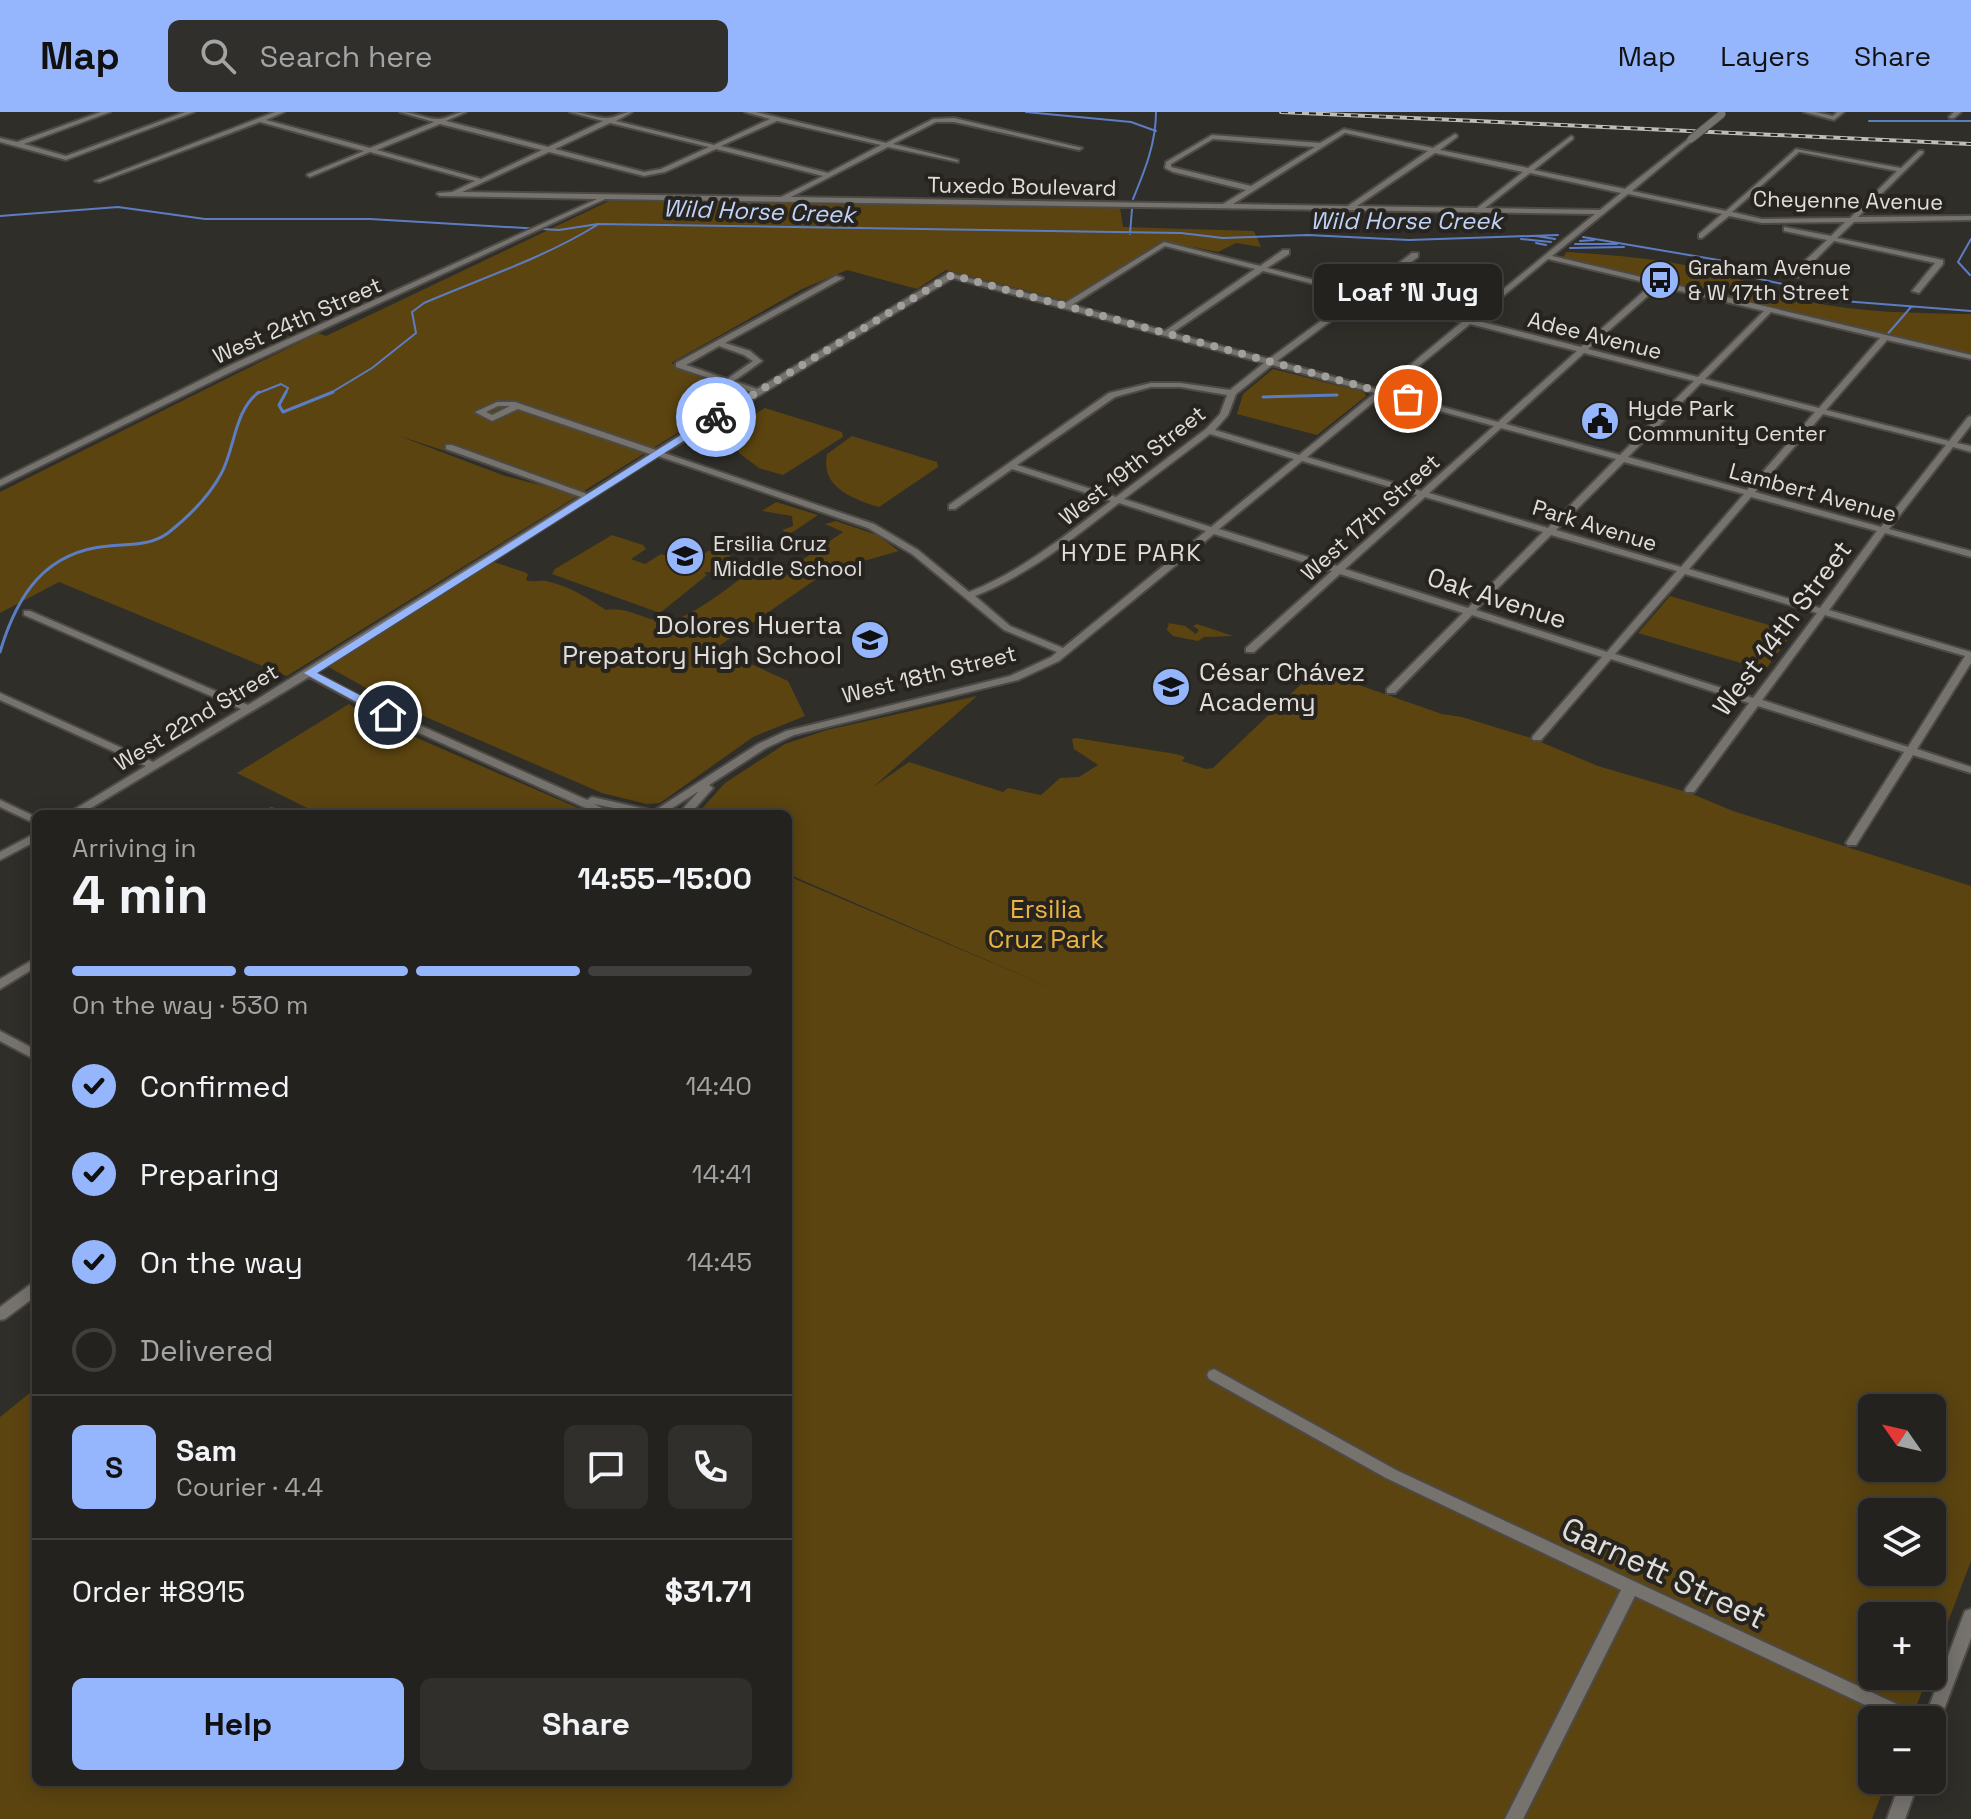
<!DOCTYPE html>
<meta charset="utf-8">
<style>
:root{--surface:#24221f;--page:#302f2c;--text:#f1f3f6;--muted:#a3a4a4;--line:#413f3d;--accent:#95b6fd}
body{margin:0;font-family:"Space Grotesk",sans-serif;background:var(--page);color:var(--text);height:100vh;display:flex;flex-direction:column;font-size:30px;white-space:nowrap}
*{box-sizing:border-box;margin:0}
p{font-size:26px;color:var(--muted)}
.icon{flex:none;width:44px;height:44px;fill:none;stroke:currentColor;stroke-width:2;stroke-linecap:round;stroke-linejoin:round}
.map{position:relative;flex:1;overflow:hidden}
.details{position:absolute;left:32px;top:698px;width:760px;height:976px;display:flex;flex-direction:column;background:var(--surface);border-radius:12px;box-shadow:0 4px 20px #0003,0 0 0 2px var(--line)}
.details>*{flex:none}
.needle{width:52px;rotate:304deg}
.fabs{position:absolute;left:1858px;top:1282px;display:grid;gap:16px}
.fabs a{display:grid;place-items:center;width:88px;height:88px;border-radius:12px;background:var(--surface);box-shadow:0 4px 20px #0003,0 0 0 2px var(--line);font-size:40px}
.pin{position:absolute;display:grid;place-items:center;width:68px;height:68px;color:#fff;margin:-34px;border:4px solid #fff;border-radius:50%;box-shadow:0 2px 8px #0007}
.courier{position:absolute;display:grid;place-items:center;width:80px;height:80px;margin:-40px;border:6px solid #95b6fd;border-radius:50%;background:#fff;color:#222;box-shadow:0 2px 10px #0007}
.bubble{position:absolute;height:56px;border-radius:12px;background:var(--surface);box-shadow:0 4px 20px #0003,0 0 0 2px var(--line);font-size:26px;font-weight:800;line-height:56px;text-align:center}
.headline em{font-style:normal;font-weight:800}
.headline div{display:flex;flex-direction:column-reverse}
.headline{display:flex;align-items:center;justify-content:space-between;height:136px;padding:0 40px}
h1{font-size:52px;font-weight:800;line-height:60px}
.bar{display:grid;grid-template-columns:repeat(4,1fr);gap:12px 8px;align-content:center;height:96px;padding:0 40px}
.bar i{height:10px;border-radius:6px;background:var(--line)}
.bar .on{background:var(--accent)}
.bar p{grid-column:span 4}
.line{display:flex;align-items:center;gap:20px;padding:0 40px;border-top:2px solid var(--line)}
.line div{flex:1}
.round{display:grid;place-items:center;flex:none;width:84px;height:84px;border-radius:12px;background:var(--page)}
ol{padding:0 40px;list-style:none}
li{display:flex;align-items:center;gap:24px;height:88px}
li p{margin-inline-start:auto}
li .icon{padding:8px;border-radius:50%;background:var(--accent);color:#111;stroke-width:4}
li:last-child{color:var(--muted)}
li i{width:44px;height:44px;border:4px solid var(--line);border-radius:50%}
.primary-button{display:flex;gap:16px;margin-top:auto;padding:16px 40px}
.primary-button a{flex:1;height:92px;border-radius:12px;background:var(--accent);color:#111;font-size:32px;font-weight:800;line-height:92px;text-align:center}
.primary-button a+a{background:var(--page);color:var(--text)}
header{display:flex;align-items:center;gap:48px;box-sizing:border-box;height:112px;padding:0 40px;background:var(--accent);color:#111}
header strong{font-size:38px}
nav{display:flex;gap:44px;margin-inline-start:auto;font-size:28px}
.search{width:560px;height:72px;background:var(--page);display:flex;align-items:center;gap:20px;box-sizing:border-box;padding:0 28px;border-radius:12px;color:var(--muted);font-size:30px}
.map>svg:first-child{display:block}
.green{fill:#5b4410;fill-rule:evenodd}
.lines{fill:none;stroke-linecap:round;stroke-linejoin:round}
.stream-far1{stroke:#5d7dc3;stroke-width:2}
.stream{stroke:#5d7dc3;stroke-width:3}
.minor-casing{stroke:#4c4a46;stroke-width:4}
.minor{fill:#76726d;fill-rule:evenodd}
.rail-casing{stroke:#bfbdba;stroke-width:4}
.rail{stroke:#27241f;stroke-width:2;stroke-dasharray:7;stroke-linecap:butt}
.minor-bridge-casing{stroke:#4c4a46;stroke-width:9;stroke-linecap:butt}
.minor-bridge{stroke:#76726d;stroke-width:7}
.route{fill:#95b6fd}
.done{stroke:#a2a09d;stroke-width:8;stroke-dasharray:0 14.4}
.labels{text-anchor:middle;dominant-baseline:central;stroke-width:8;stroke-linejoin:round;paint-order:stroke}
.far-street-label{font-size:22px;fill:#e0dedb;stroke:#27241f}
.far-poi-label{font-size:22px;fill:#e0dedb;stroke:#27241f;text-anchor:start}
.far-water-label{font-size:24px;font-style:italic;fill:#bfd2f9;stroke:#27241f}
.far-neighbourhood-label{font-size:24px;letter-spacing:2px;fill:#e0dedb;stroke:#27241f}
.street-label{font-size:26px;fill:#e0dedb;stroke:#27241f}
.poi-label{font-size:26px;fill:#e0dedb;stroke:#27241f;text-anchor:end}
.park-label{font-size:26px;fill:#ecb53e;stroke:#27241f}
.near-street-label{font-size:32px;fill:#e0dedb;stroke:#27241f}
</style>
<header>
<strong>Map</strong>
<div class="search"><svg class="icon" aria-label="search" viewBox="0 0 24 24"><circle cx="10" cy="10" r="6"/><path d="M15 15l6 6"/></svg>Search here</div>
<nav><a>Map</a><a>Layers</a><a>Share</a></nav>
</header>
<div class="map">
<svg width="1971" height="1707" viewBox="0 0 1971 1707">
<rect width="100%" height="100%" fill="#302e29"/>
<path class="green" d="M609 89 1120 96 1123 115 1254 119 1261 135 1236 131 1218 140 1163 129 1066 189 946 158 917 177 847 158 802 177 671 251 745 279 579 382 399 324 505 364 579 383 287 564 59 470 0 501V380L318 221 326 224Z
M1566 140C1615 143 1665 147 1712 159 1744 167 1774 182 1806 189 1860 201 1916 201 1971 202V243L1563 146Z
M1273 257 1364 280 1366 284 1317 323 1237 302 1243 282Z
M765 296 842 320 843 325 783 363 759 356 739 341 735 322 748 306Z
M852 324 937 350 938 355 879 395C854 387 820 376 827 342Z
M776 390 818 403 790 422 782 418 793 414 792 404 762 399Z
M836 409 877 423 899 439 828 459 716 536 788 569 805 604 753 625 660 691 647 692 602 681 391 590 325 553 491 449 524 460 528 462 526 468C534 471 539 468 546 469 570 474 587 486 606 498 626 494 642 507 661 509 686 512 729 474 749 461L776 466 843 420 825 412Z
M612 423 643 433 646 437 631 447 645 452 661 442 689 452 708 439H736L710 460H704L707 463 660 501 552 462 555 457Z
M1670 484 1793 520 1765 558 1638 521Z
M1169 511 1185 514 1196 522 1199 518 1193 514 1197 512 1233 524 1204 525 1198 529 1173 524 1167 518Z
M1316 558 1442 602 1462 605 1531 626 1598 654 1690 681 1733 699 1971 774V1449L1932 1552V1504H1872V1564H1928L1911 1608H1872V1668H1887L1872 1707H0V1305L36 1276V1670H788V764L1063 881 788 762V702H697L725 671 785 632 827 618 977 584 873 675 909 650 1003 680 1008 676 1041 683 1060 666 1079 665 1098 653 1074 637 1072 627 1076 626 1176 642 1185 645 1182 649 1206 657 1213 656ZM1872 1296H1932V1356H1872ZM1872 1400H1932V1460H1872Z
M349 592 364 603 592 702H319L237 661Z"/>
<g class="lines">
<path class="stream-far1" d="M1026 0 1131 10 1156 19
M1869 9H1971
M1133 87C1145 58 1156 31 1156 0
M0 104 118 95 205 107H370L559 118 598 112 1181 121 1223 126 1308 123 1409 128 1558 123
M1130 122 1132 97
M1536 124 1555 127
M1583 125 1730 150 1742 163 1800 176 1830 188 1971 199
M1521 127 1551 130
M1580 129 1594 128
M1536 131 1546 133
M1575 132H1617
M1570 136 1624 135
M1970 163 1958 150 1971 127
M1885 225 1911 195
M256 282 281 272 288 276 285 282
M329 282 372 256 416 221 412 200 424 191C482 166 544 146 597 113"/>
<path class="stream" d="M286 280 279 293 283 300 333 280
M1263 285 1337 283
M0 540C17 483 45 439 109 434 130 432 150 434 168 421 187 406 209 384 221 362 235 337 234 298 259 280"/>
<defs>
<path id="minor" d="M101 0H110L24 32 66 44 185 0H194L66 48 0 30V26L17 30Z
M275 0H284L266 8 370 36 434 10 400 0C413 0 429 8 440 7 449 6 456 0 466 0L446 9 548 35 603 9 570 0C582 0 593 5 605 6 614 7 622 0 632 0L616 9 714 33 770 7 745 0H756L886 31 933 7 954 6 1082 36 1079 38 954 10H936L893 32 958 48V50L888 35 791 85 1223 92 1246 78 1173 60 1165 56 1166 50 1212 23 1320 31 1344 17 1433 36 1455 22 1457 23V25L1440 38 1528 56 1571 24 1573 25V27L1534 58 1625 77 1691 25 1694 27 1693 28 1632 79 1726 99 1796 37 1901 56 1919 39H1923V41L1858 105 1971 104V108L1854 110 1837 126 1943 148V152L1919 181 1912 179 1935 151 1834 129 1798 165H1792V161L1827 128 1784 119V115L1831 124 1845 110 1762 111 1729 104 1702 126H1699V122L1722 102 1628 82 1552 144 1971 243V247L1887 228 1826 298 1949 329 1968 305 1971 304V313L1957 331 1971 334V340L1953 335 1889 417 1971 439V445L1885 421 1829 498 1971 540V551L1917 637 1971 655V661L1913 643 1856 733H1848L1846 731 1904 640 1758 594 1694 680H1686L1685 678 1686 676 1749 591 1611 547 1541 628H1533L1532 626 1533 624 1602 545 1472 503 1395 581H1387V577L1463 501 1340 462 1254 540H1246V536L1332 459 1214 422 1059 549 1018 568 794 623 766 636 709 673 713 676 690 702H678L699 679 663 702H643L594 692 614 702H599L384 605 309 565 81 702H67L146 654 0 588V581L153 650 241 597 24 503V499H30L248 593 581 385 446 337V333H452L587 382 650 342 518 297 492 309 475 300 497 290H515L656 338 751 280 676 255V251L836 164 843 166 725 231 750 239 762 249 734 269 757 277 949 161 1065 191 1164 130 1260 154 1283 138H1289V142L1267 156 1361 180 1412 141H1418V145L1368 182 1467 207 1595 102 605 87 239 256 0 374V368L233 252 597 87 440 84 437 82 438 81 452 80 475 69 370 40 310 65 307 63 308 62 364 39 260 10 100 70 95 69ZM777 9 881 33 828 61 721 34ZM610 11 709 35 661 57 644 60 555 37ZM440 12 542 38 481 67 377 38ZM1345 21 1428 39 1348 94 1233 92ZM1213 27 1315 35 1251 74 1171 55V52ZM716 37 823 64 781 85 462 80 549 40 644 64 665 60ZM1799 40 1897 59 1850 106 1762 107 1732 100ZM1435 41 1523 60 1477 96 1357 94ZM1530 61 1621 81 1600 98 1485 96ZM1165 134 1255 157 1165 219 1072 193ZM1548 147 1652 172 1581 235 1474 208ZM1263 159 1356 183 1269 247 1172 221ZM953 166 1264 251 1230 278 1180 271H1151L1109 281 949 393V397H955L1012 357 1111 389C1067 422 1021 460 969 480L918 438 874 412 664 341ZM1659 174 1764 199 1698 265 1588 237ZM1363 185 1462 210 1380 278 1277 249ZM1771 200 1880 226 1819 296 1705 267ZM1470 212 1577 239 1498 310 1387 280ZM719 234 744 243 753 249 727 267 686 253ZM1584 241 1694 269 1620 343 1506 312ZM1272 253 1375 281 1299 343 1215 318 1228 303 1236 282ZM1701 271 1815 300 1747 378 1628 345ZM1151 275H1180L1227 283 1220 302 1206 317 1116 385 1017 353 1115 285ZM1382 283 1494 314 1421 379 1307 345ZM498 294H510L492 303 486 300ZM1823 302 1946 333 1881 415 1755 380ZM1501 316 1616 347 1548 416 1429 381ZM1210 322 1294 347 1211 415 1124 387ZM658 344 868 416 912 442 1004 518 1057 540 1051 545 1010 564 786 619 758 632 654 699 592 685 587 688 392 601 316 561ZM1302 349 1417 383 1337 454 1219 417ZM1624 350 1744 382 1681 455 1556 418ZM1425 385 1543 420 1468 496 1345 457ZM1751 385 1877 419 1820 496 1689 457ZM1119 391 1206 419 1063 536 1010 514 975 484C1027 464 1074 426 1119 391ZM1551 423 1677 459 1607 540 1476 498ZM1685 462 1817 501 1753 586 1615 542ZM1825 503 1965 544 1908 635 1762 588Z
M1804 0H1816L1833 4 1837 0H1844L1834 8Z
M1954 0H1961L1954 6H1950L1949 5Z
M0 688 36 705V712L0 695Z
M271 697 275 698V702H262Z
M36 721V729L0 748V740Z
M36 846V855L0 877V867Z
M0 919 36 938V948L0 929Z
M36 1171V1184L5 1207 0 1208V1195L31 1172Z
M1214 1257 1396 1358 1920 1603 1922 1608H1897L1635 1484 1523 1707H1505L1621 1478 1386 1366 1209 1267 1207 1263 1209 1259Z
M1971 1497V1526L1940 1608 1938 1613 1932 1616V1608H1924L1963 1504 1965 1499Z
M1901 1668H1919L1905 1707H1887Z"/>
</defs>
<use href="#minor" class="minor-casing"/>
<use href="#minor" class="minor"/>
<defs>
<path id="rail" d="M1281 0 1971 32"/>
</defs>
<use href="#rail" class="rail-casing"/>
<use href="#rail" class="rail"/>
<defs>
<path id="minor-bridge" d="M1691 27 1722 2"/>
</defs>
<use href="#minor-bridge" class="minor-bridge-casing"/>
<use href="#minor-bridge" class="minor-bridge"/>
</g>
<path class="route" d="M713 303 721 305 317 561 392 600V605H384L304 561Z"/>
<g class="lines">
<path class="done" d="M716 305 952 163 1408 287"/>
</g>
<defs>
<symbol id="bus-disc" viewBox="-11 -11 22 22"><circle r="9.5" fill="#95b6fd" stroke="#27241f"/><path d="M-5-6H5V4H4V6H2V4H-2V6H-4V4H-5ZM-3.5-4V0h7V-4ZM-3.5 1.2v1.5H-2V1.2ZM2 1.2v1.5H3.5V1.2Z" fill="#111"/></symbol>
<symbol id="civic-disc" viewBox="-11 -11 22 22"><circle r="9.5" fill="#95b6fd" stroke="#27241f"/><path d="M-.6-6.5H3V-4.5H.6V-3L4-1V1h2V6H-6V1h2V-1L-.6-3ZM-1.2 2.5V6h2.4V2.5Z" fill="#111"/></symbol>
<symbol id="school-disc" viewBox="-11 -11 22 22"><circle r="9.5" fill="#95b6fd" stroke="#27241f"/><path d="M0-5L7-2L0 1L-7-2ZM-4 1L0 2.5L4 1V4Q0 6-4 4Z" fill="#111"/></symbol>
</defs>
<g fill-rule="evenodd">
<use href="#bus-disc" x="1638" y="146" width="44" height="44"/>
<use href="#civic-disc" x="1578" y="287" width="44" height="44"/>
<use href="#school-disc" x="663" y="422" width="44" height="44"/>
<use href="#school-disc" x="848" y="506" width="44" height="44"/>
<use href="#school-disc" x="1149" y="553" width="44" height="44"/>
</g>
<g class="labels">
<g class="far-street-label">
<text transform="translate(1022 74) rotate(1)">Tuxedo Boulevard</text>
<text transform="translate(1848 88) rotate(1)">Cheyenne Avenue</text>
<text transform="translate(297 208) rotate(-24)">West 24th Street</text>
<text transform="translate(1595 223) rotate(14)">Adee Avenue</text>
<text transform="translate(1132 353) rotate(-38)">West 19th Street</text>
<text transform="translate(1813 380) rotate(15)">Lambert Avenue</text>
<text transform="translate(1370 405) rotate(-42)">West 17th Street</text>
<text transform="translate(1595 413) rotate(17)">Park Avenue</text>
<text transform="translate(929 562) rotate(-14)">West 18th Street</text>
<text transform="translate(196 605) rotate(-31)">West 22nd Street</text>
</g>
<g class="far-poi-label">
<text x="1688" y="155">Graham Avenue<tspan x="1688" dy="25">&amp; W 17th Street</tspan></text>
<text x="1628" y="296">Hyde Park<tspan x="1628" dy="25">Community Center</tspan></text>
<text x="713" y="431">Ersilia Cruz<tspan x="713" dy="25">Middle School</tspan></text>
</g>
<g class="far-water-label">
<text transform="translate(759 99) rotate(2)">Wild Horse Creek</text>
<text x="1406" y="108">Wild Horse Creek</text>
</g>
<g class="far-neighbourhood-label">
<text x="1132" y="440">HYDE PARK</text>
</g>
<g class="street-label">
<text transform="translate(1497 486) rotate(18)">Oak Avenue</text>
<text transform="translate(1782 516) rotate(-53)">West 14th Street</text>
</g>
<g class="poi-label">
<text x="842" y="513">Dolores Huerta<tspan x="842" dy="30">Prepatory High School</tspan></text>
<text x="1199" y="560" text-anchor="start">César Chávez<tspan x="1199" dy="30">Academy</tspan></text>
</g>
<g class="park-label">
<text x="1046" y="797">Ersilia<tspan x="1046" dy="30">Cruz Park</tspan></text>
</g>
<g class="near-street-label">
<text transform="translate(1664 1461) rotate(25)">Garnett Street</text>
</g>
</g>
</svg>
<div class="fabs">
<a><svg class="needle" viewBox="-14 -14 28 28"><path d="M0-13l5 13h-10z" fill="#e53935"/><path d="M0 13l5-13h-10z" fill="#a3a4a4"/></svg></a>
<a><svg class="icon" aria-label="layers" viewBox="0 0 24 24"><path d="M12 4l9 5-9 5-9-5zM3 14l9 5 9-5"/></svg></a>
<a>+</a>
<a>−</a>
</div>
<div class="pin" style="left:1408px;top:287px;background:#ea580c"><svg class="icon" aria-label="bag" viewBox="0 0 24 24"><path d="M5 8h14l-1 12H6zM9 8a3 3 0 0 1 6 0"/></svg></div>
<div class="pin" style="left:388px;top:603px;background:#1f2937"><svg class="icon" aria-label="home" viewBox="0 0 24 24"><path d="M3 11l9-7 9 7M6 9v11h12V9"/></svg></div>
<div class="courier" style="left:716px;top:305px"><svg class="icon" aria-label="bike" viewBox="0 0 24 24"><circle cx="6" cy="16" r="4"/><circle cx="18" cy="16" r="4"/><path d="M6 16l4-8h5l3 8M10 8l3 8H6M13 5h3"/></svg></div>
<div class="bubble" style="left:1314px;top:152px;width:188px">Loaf 'N Jug</div>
<section class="details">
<div class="headline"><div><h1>4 min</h1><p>Arriving in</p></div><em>14:55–15:00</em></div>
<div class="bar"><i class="on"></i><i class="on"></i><i class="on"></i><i></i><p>On the way · 530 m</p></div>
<ol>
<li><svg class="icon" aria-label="check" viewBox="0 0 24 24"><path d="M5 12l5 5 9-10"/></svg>Confirmed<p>14:40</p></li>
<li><svg class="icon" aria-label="check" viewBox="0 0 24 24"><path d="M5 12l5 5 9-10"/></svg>Preparing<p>14:41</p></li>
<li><svg class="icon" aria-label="check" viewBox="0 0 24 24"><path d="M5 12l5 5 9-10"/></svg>On the way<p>14:45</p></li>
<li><i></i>Delivered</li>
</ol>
<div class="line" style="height:144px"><b class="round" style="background:var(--accent);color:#111">S</b><div><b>Sam</b><p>Courier · 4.4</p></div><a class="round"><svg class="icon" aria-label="chat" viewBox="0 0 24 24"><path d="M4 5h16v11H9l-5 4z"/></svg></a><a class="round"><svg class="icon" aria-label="phone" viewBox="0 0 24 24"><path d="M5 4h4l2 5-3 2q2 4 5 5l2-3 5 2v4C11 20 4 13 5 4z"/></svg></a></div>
<div class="line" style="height:104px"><div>Order #8915</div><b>$31.71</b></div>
<div class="primary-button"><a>Help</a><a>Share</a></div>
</section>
</div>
